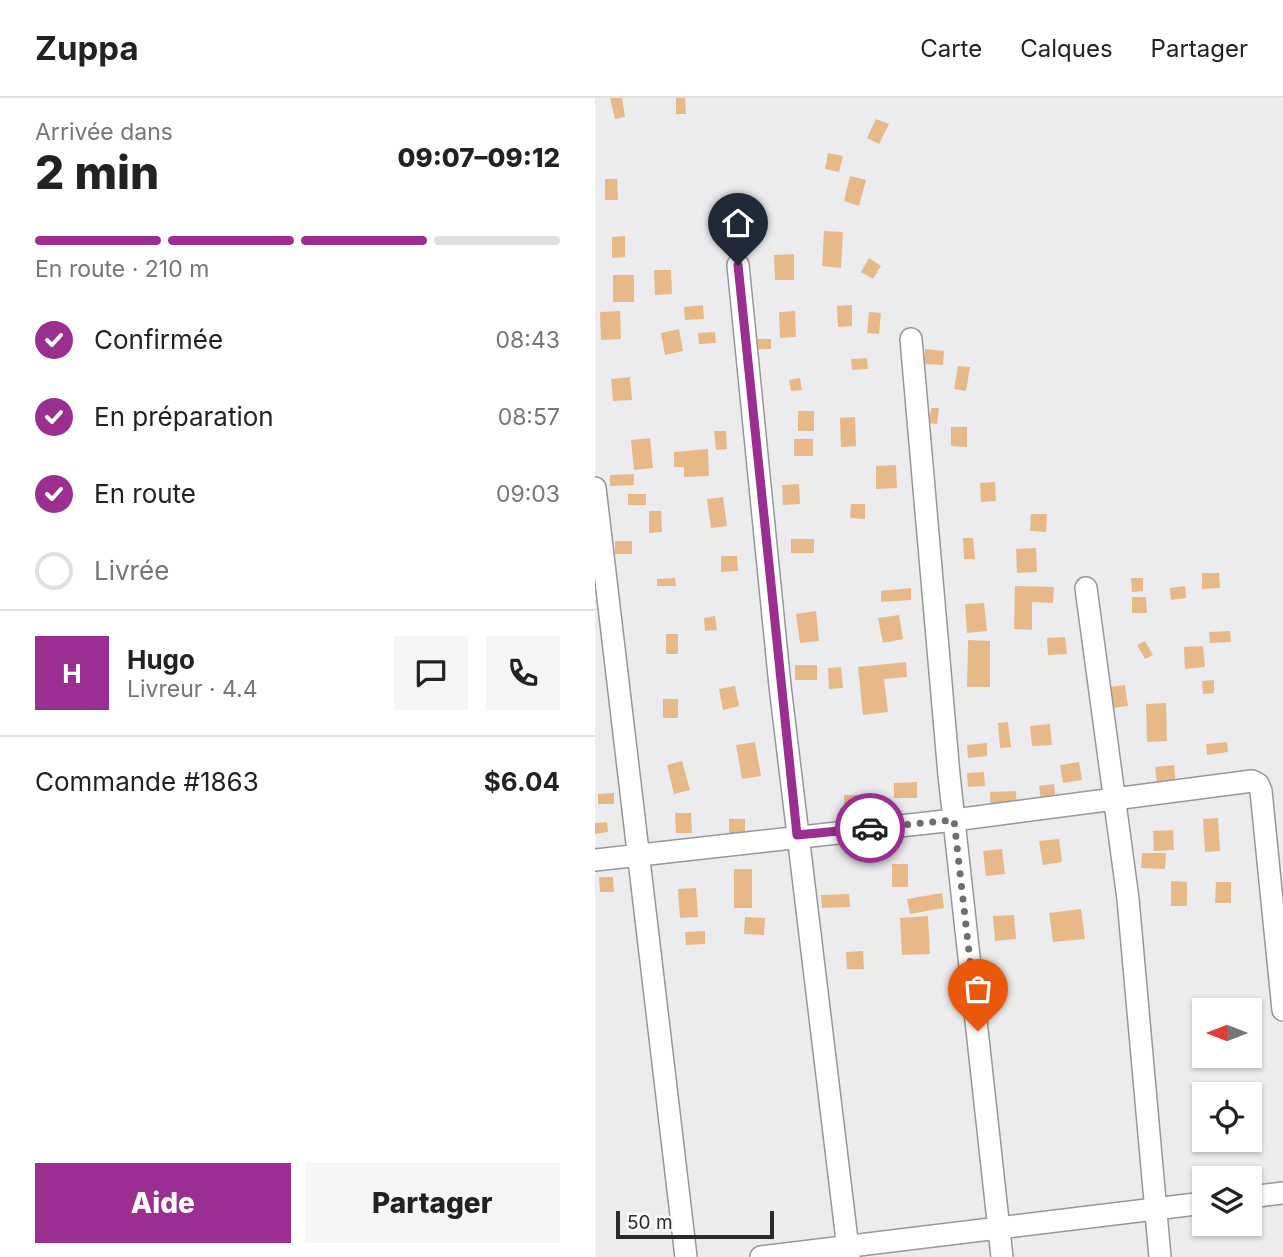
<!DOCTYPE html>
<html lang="fr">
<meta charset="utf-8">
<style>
:root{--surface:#fff;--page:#f6f6f6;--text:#222;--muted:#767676;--line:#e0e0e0;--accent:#9a2f91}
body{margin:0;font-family:Inter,sans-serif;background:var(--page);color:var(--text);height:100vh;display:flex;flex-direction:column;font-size:26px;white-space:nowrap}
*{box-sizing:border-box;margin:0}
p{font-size:23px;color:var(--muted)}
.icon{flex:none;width:38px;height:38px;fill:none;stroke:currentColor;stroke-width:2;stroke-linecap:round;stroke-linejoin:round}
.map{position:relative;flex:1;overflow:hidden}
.details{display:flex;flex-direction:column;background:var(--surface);width:595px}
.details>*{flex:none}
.needle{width:46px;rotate:270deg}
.fabs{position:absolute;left:597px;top:900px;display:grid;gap:14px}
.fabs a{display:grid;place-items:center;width:70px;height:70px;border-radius:0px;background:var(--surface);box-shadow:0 2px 5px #0004;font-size:35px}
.scale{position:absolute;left:21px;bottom:18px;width:158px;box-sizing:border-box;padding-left:7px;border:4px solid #2a2a2b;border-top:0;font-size:19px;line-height:24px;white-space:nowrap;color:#2a2a2b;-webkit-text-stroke:5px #fafafc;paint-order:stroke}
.pin{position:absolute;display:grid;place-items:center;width:60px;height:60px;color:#fff;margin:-72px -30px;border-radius:50% 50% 50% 0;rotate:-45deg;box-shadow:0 0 7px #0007}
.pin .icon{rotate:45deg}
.courier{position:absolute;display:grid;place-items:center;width:70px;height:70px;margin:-35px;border:5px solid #9a2f91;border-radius:50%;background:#fff;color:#222;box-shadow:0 2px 9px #0007}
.overview em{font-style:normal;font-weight:800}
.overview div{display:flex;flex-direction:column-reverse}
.overview{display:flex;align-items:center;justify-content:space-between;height:119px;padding:0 35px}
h1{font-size:46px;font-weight:800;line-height:52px}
.bar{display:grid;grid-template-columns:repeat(4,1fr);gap:10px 7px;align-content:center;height:84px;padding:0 35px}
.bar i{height:9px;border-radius:5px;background:var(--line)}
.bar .on{background:var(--accent)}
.bar p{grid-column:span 4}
.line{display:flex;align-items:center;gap:18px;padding:0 35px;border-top:2px solid var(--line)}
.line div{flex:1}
.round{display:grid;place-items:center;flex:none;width:74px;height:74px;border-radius:0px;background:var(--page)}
ol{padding:0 35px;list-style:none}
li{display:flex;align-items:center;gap:21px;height:77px}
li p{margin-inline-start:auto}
li .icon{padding:7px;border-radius:50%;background:var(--accent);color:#fff;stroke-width:4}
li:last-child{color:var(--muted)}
li i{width:38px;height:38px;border:4px solid var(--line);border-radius:50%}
.action{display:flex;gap:14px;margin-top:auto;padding:14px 35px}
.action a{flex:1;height:80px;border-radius:0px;background:var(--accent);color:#fff;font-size:28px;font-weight:800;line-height:80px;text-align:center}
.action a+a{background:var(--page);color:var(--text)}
header{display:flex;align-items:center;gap:42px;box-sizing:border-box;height:98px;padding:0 35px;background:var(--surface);border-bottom:2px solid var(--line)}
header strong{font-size:33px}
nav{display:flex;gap:38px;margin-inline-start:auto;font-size:24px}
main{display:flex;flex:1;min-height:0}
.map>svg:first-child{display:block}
.building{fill:#e8b988}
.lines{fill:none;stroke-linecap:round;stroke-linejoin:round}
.minor-casing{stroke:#979799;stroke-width:24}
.minor{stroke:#fff;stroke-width:21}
.done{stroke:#6e6e6f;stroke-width:7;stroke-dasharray:0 12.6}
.route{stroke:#9a2f91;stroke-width:9}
</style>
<header>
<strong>Zuppa</strong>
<nav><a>Carte</a><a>Calques</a><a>Partager</a></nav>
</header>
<main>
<section class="details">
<div class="overview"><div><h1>2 min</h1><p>Arrivée dans</p></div><em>09:07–09:12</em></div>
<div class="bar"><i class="on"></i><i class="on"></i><i class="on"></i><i></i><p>En route · 210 m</p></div>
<ol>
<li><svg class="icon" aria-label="check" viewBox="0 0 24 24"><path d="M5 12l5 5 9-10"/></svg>Confirmée<p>08:43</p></li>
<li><svg class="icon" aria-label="check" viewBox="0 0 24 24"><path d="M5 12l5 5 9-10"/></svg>En préparation<p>08:57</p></li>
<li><svg class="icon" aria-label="check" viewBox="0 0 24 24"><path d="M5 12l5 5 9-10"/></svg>En route<p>09:03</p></li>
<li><i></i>Livrée</li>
</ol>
<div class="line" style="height:126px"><b class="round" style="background:var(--accent);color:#fff">H</b><div><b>Hugo</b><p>Livreur · 4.4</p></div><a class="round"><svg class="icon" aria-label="chat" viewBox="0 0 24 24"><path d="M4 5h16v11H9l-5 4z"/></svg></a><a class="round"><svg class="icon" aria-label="phone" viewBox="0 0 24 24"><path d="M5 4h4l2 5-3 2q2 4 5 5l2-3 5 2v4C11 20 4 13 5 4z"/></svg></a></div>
<div class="line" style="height:91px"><div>Commande #1863</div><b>$6.04</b></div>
<div class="action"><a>Aide</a><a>Partager</a></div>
</section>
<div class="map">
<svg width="688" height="1159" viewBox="0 0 688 1159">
<rect width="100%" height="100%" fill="#ececee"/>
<path class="building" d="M15 0H27L30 19 20 21Z
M81 0H90L91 16H81Z
M281 21 294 26 284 46 272 40Z
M233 55 248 58 244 74 230 71Z
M255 78 271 82 264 108 249 103Z
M10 81H22L23 102H10Z
M229 133 248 134 246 170 227 168Z
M30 138V159L17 160V139Z
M199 156V182H180L179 157Z
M274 160 286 168 278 181 266 174Z
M59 172H76L77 196 60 197Z
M18 177H39V204H18Z
M108 207 109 221 90 222 89 209Z
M257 207V228L243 229 242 208Z
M25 213 26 241 6 242 5 214Z
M200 213 201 239 185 240 184 214Z
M274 214 286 215 284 236 272 235Z
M84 231 88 253 70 257 66 235Z
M120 234 121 245 104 246 103 235Z
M158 241H176V251H159Z
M330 251 349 253 348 267 329 266Z
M272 260 273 271 257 272 256 261Z
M363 268 375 269 371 293 359 291Z
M35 279 37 302 18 303 16 281Z
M205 280 207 292 196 293 194 282Z
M336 310H344L342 326 334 325Z
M203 313H219V333H203Z
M260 319 261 348 246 349 245 320Z
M356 329H372V349L356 348Z
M119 333H131L132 351 121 352Z
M55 340 58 370 39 372 36 342Z
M199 341H218V358H199Z
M113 351 114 378 89 379V369H79V354Z
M301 367 302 390 281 391V368Z
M39 376V387L15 388V377Z
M400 384 401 403 386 404 385 385Z
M204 386 205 406 188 407 187 387Z
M33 396H51V407H33Z
M128 399 132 428 116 430 112 401Z
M256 406H270V421L255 420Z
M54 413H66L67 434 54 435Z
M436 416H452L451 434 435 433Z
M368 440H378L380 461H369Z
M196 441H219V455H196Z
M20 443H37V456H20Z
M441 450 442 474 422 475 421 451Z
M126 458H142L143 473 126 474Z
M607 475H624L625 490 607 491Z
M80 480 81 488H62V481Z
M536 480H548V493L537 494Z
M420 488 459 489 458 505 437 504V532L419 531Z
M590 488 591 500 576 502 575 490Z
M316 490V502L286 504V493Z
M537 499H551L552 515H537Z
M389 505 392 533 372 535 370 506Z
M221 513 224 543 205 545 201 516Z
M304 517 308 541 288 545 283 520Z
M120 518 122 532 110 533 109 520Z
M635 533 636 544 615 545 614 534Z
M71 536H83V556H71Z
M470 539 472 556 453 557 452 540Z
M373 542 395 543V589H372Z
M550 543 558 557 550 561 542 547Z
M608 548 610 569 590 571 589 549Z
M311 564 312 579 289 581 293 614 268 617 263 569Z
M200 567H222V582H200Z
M246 569 248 590 234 591 233 570Z
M619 582V595L608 596 607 583Z
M530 587 533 608 517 610 515 589Z
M140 588 144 608 128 612 124 591Z
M68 601H83V620H68Z
M571 605 572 643 552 644 551 606Z
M413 624 416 649 405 650 403 625Z
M455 626 457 647 437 648 435 628Z
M160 644 166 678 147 681 141 647Z
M632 644 633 654 612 657 611 646Z
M392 645V658L373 660 372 647Z
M87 663 95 692 79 696 72 667Z
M484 664 487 682 468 685 465 667Z
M579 667 582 699 564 701 560 669Z
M389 674 390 688 373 689 372 675Z
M322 684V700H299V685Z
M459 686 461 708 447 710 444 688Z
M421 693 422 720 396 721 395 694Z
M19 695V706H3V696Z
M249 697H261L263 722H250Z
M80 715H96L97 735H81Z
M623 720 625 753 610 754 608 721Z
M134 721H150V740L134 741Z
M12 724 13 734 0 736V725Z
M578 732 579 752 559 753 558 733Z
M464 741 467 764 448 767 444 743Z
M407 751 410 776 391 778 388 753Z
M547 755H571L570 771 546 770Z
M297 766H313V789H297Z
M139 771H157V810H139Z
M4 779H18L19 794H5Z
M576 783 592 784V808H576Z
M621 784H636V805H620Z
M101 790 103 819 85 820 83 791Z
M347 795 349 810 315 816 312 801Z
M254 796 255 809 227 810 226 797Z
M486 811 490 841 458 844 454 815Z
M419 817 421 841 400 843 398 818Z
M333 818 335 856 307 857 305 820Z
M150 819 170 820 169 837 149 836Z
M110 833V846L91 847 90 834Z
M268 853 269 871H252L251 854Z"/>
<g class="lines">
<defs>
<path id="minor" d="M143 167 185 588 254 1159
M316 241 354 677 407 1159
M0 390 91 1159
M491 490 533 801 565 1159
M0 762 359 722 657 683 663 686 666 693 688 912
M654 1099 688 1095
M166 1159 609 1105"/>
</defs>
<use href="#minor" class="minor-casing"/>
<use href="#minor" class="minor"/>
</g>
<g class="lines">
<path class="done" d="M275 730 359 722 383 933"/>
<path class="route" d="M143 167 202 737 275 730"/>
</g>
</svg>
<div class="fabs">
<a><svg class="needle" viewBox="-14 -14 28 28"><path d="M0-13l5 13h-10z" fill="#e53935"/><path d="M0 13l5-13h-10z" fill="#767676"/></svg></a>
<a><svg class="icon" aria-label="locate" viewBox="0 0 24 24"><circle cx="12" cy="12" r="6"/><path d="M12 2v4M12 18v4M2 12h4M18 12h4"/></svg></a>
<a><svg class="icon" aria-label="layers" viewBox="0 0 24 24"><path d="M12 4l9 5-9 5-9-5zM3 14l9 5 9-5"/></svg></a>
</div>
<div class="scale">50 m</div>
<div class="pin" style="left:383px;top:933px;background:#ea580c"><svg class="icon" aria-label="bag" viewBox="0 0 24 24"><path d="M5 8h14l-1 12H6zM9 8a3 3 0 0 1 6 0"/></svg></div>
<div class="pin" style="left:143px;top:167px;background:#1f2937"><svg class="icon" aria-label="home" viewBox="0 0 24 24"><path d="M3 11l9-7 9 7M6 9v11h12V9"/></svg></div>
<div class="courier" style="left:275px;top:730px"><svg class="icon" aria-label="car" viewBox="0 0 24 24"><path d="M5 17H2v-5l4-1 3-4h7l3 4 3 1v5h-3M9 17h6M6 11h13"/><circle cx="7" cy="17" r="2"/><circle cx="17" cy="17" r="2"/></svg></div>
</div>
</main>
